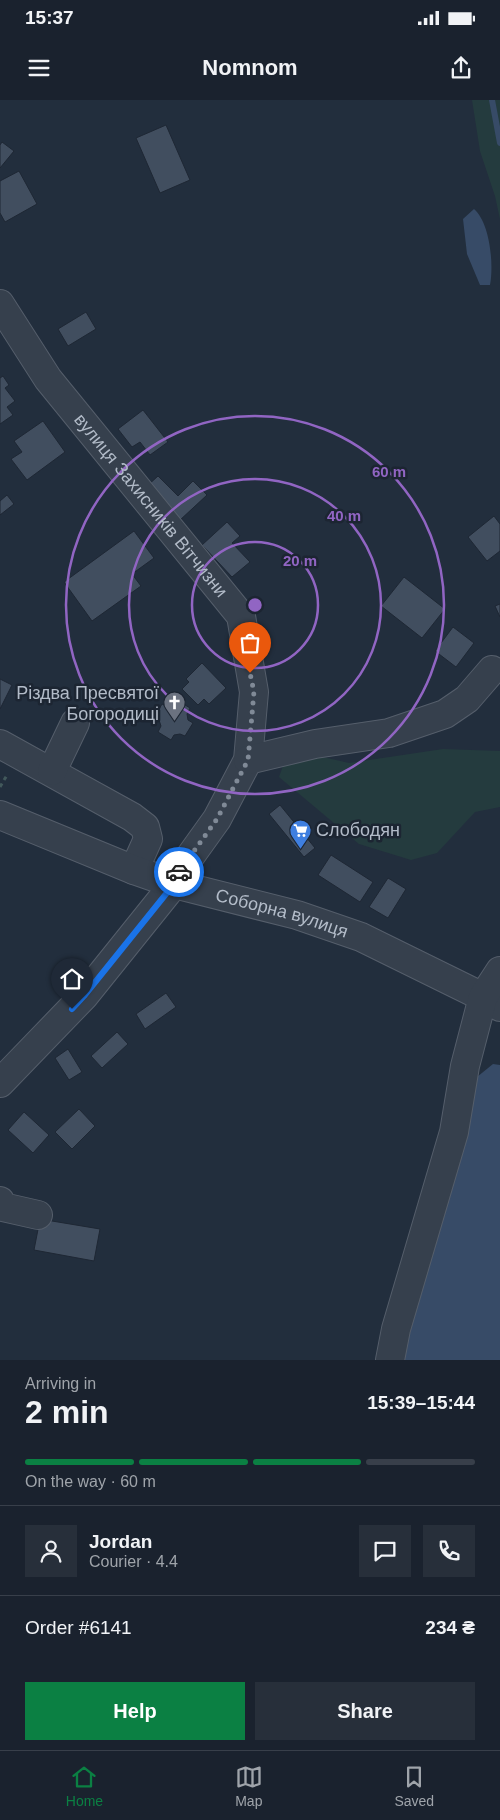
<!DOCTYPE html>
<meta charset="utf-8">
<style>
:root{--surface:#1a222e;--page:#272f3a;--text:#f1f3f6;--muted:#9fa4aa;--line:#383f4a;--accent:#0b8043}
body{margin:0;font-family:Helvetica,sans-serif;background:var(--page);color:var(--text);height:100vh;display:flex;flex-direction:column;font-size:19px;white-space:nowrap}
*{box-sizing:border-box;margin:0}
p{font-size:16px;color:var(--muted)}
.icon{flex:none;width:28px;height:28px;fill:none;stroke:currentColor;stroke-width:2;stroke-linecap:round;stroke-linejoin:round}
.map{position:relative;height:1260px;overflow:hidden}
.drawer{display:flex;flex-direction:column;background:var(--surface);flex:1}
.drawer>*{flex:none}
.pin{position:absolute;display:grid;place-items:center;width:42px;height:42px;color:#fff;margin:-51px -21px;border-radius:50% 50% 50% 0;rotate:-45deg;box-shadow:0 0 5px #0007}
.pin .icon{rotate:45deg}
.courier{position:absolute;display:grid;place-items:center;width:50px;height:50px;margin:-25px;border:4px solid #1a73e8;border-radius:50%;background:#fff;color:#222;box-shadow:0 1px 6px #0007}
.summary em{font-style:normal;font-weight:700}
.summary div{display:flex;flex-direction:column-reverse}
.summary{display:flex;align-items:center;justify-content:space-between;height:85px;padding:0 25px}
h1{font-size:32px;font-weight:700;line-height:38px}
.bar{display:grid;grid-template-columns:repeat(4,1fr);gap:8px 5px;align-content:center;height:60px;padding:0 25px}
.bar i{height:6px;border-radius:4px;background:var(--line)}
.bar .current{background:var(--accent)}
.bar p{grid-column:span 4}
.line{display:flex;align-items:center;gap:12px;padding:0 25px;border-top:1px solid var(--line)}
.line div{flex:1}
.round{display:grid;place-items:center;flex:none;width:52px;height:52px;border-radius:0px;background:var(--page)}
.button{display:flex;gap:10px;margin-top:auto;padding:10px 25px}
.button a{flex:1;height:58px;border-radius:0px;background:var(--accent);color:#fff;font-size:20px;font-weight:700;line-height:58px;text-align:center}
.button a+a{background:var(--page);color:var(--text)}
.status{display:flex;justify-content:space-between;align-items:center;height:35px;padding:0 25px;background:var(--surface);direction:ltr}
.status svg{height:14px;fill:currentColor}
header{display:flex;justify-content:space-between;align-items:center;height:65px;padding:0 25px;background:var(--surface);font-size:22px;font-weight:700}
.menu{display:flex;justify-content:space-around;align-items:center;height:70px;border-top:1px solid var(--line);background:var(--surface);font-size:14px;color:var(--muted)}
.menu a{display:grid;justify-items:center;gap:2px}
.menu .current{color:var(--accent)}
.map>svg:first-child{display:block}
.green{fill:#243b3e}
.water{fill:#374b67}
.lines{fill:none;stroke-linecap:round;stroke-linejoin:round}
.stream{stroke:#374b67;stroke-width:6}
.building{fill:#414e5f;stroke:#1e2734}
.minor-casing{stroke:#555e6b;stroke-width:30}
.path{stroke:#42585b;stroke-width:3;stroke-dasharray:4 4;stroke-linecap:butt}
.minor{stroke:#36404d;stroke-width:28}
.done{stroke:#808a97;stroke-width:5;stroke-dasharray:0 9}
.route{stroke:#1a73e8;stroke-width:6}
.ring{fill:none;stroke:#9165c3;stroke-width:2.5}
.labels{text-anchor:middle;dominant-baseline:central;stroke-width:5;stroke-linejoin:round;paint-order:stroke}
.street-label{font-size:18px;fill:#b2bbc8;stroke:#1c2532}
.poi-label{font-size:18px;fill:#b2bbc8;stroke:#1c2532;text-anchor:end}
.centre{fill:#9165c3;stroke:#1c2532;stroke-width:2.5}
.ring-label{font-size:15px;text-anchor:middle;font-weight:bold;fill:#9165c3;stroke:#1c2532;stroke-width:5;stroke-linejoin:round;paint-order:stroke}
</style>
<div class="status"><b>15:37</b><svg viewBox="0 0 49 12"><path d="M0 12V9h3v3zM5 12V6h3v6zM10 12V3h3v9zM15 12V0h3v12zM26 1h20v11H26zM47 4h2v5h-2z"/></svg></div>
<header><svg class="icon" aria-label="menu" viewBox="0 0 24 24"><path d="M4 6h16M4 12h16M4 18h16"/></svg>Nomnom<svg class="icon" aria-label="share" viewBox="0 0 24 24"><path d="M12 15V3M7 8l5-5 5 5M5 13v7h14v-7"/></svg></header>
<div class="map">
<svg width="500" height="1260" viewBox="0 0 500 1260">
<rect width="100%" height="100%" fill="#222e3d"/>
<path class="green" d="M472 0H500V119L495 96 480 51Z
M443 649 500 651V707L475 712 437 753 411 760 359 744 279 677 285 660 310 654 349 663Z"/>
<path class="water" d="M474 109C490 123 494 164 490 185H480L467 154 463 119Z
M493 964 500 965V1260H403L440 1117 466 1001 477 977Z"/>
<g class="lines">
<path class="stream" d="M492 0 500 43"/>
</g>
<path class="building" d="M166 25 190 80 160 93 136 38Z
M2 42 14 51 0 68V45Z
M19 71 37 104 5 122 0 113V81Z
M86 212 96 229 68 246 58 229Z
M3 276 9 285 5 288 15 301 7 307 13 315 0 324V278Z
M143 310 168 342 150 355 140 342 132 347 118 329Z
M43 321 65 352 27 380 11 359 22 352 14 341Z
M158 376 178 396 193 381 207 395 179 421 146 387Z
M7 395 14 404 0 415V401Z
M494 416 500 424V451L487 461 468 437Z
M227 422 240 436 232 443 250 462 232 477 202 445Z
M134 431 154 458 132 474 141 486 92 521 64 482Z
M404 477 445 509 422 538 381 506Z
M500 504V517L495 506Z
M453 527 474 543 456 567 435 551Z
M202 563 226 588 209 604 204 599 198 605 182 589 189 582 186 579Z
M0 579 12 585 0 609Z
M177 600 190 608 187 614 188 620 193 623 185 636 180 634 174 635 171 640 158 632 161 626 159 620 154 618 162 604 168 607 174 605Z
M280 705 315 748 304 757 269 714Z
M331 755 373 782 360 802 318 775Z
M388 778 406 789 388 818 369 807Z
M166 893 176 907 145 929 136 914Z
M117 932 128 944 102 968 91 956Z
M68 949 82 972 69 980 55 958Z
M79 1009 95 1026 72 1049 55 1032Z
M24 1012 49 1035 33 1053 8 1030Z
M40 1119 100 1129 94 1161 34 1150Z"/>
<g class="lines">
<defs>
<g id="minor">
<path id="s1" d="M0 204 48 279 241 516 254 592 248 660 217 719 179 772 174 784 84 896 0 983"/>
<path d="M0 644 132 717 145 727 148 739 134 770"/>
<path d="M248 660 315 644 389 633 445 614 467 599 492 570"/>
<path d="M52 671 75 623"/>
<path id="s2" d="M0 715 134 770 174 784 297 815 361 837 483 897 500 907"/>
<path d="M0 1101 3 1107 38 1115"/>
<path d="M390 1260 396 1229 454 1032 465 966 483 897 500 871"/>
</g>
</defs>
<use href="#minor" class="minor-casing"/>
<path class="path" d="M0 687 7 675"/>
<use href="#minor" class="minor"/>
</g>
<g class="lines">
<path class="done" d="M179 772 217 719 248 660 254 592 250 573"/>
<path class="route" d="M72 909 84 896 174 784 179 772"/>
</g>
<g class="ring">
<circle cx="255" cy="505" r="63"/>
<circle cx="255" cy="505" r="126"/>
<circle cx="255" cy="505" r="189"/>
</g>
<defs>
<symbol id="church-pin" viewBox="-11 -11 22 30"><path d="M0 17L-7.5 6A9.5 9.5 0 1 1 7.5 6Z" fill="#6b7280" stroke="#1c2532"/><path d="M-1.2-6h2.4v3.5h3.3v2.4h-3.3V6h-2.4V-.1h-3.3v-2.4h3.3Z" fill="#fff"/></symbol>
<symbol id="supermarket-pin" viewBox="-11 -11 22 30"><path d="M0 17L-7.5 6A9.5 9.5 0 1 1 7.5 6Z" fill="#3f7fe0" stroke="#1c2532"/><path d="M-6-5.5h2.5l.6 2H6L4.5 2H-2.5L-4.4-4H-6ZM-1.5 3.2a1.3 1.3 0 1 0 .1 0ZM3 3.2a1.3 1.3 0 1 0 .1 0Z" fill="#fff"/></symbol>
</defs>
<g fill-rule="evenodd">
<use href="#church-pin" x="162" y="590" width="25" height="34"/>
<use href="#supermarket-pin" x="288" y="718" width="25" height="34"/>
</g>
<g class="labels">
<g class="street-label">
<text stroke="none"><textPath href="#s1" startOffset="252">вулиця Захисників Вітчизни</textPath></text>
<text stroke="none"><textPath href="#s2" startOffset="299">Соборна вулиця</textPath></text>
</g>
<g class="poi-label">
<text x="159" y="593">Різдва Пресвятої<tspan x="159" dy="21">Богородиці</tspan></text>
<text x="316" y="730" text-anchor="start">Слободян</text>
</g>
</g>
<circle cx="255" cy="505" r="8" class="centre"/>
<g class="ring-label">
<text x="389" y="377">60 m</text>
<text x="344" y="421">40 m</text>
<text x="300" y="466">20 m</text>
</g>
</svg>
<div class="pin" style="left:250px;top:573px;background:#ea580c"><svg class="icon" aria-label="bag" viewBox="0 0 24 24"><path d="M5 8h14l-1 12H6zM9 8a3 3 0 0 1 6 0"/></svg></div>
<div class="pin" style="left:72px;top:909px;background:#1f2937"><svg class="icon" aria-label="home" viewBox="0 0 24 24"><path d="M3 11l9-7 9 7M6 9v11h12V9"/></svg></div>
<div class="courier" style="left:179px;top:772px"><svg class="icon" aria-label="car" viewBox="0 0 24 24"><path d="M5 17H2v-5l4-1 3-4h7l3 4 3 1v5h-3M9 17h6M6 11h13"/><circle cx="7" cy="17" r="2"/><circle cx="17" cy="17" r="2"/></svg></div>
</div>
<section class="drawer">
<div class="summary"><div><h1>2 min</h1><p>Arriving in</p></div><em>15:39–15:44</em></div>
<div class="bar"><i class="current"></i><i class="current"></i><i class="current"></i><i></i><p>On the way · 60 m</p></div>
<div class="line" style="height:90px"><a class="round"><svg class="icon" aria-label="person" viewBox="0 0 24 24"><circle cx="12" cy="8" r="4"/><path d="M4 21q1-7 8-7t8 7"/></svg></a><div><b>Jordan</b><p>Courier · 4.4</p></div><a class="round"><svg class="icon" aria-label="chat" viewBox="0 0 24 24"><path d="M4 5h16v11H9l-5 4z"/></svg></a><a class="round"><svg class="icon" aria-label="phone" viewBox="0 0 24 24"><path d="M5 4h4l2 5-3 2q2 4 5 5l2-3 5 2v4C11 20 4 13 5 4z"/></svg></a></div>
<div class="line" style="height:65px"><div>Order #6141</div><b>234 ₴</b></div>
<div class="button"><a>Help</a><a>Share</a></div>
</section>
<nav class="menu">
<a class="current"><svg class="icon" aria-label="home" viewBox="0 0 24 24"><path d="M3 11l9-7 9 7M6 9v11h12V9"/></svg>Home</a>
<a><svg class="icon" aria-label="map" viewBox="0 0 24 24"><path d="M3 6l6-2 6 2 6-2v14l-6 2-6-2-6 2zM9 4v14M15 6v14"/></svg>Map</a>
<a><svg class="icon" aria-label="saved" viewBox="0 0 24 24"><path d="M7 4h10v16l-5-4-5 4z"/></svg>Saved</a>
</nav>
